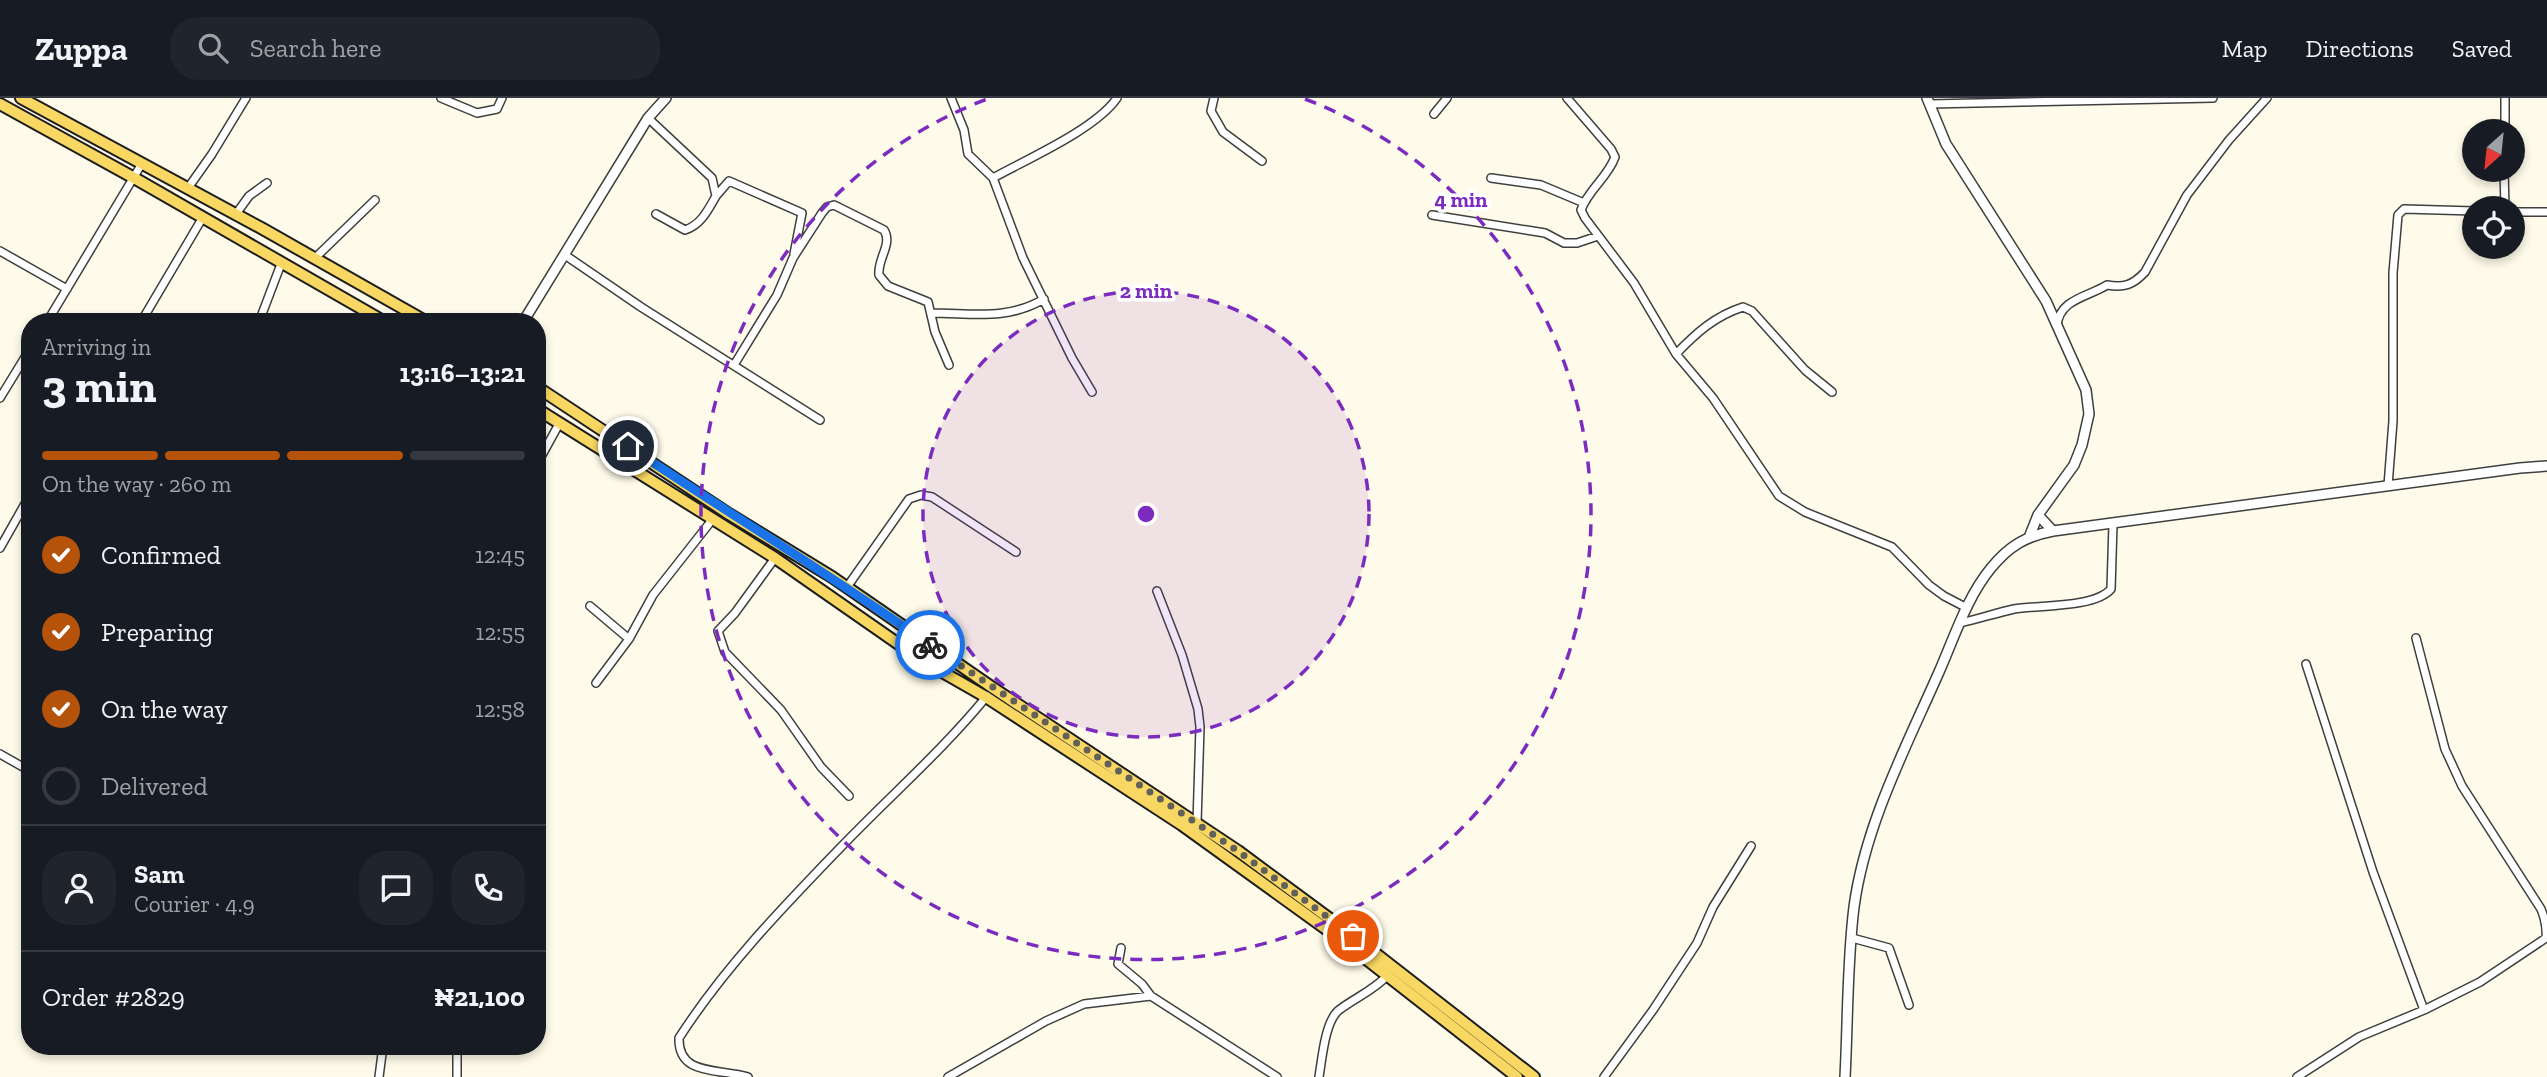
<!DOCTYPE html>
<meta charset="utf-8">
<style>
:root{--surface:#171b24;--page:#20242c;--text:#f1f3f6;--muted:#9ea1a6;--line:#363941;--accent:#b45309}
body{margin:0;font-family:"Zilla Slab",serif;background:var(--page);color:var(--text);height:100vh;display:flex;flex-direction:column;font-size:26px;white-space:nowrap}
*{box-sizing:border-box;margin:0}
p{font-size:23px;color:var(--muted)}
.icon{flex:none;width:38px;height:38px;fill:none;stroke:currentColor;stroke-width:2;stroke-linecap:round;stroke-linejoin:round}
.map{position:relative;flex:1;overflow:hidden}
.details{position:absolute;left:21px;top:215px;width:525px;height:742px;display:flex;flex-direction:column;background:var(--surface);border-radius:28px;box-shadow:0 4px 10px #0003}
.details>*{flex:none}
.needle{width:46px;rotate:207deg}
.fabs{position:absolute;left:2462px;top:21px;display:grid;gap:14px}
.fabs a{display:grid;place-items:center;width:63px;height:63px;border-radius:50%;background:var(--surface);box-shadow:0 4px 10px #0003;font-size:35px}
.pin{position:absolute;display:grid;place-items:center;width:60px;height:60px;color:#fff;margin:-30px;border:4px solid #fff;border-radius:50%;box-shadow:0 2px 7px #0007}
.courier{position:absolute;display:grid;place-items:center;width:70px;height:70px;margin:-35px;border:5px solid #1a73e8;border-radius:50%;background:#fff;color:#222;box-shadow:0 2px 9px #0007}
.summary em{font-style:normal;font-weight:800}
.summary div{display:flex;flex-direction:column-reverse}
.summary{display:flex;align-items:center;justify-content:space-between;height:119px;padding:0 21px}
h1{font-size:46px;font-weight:800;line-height:52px}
.bar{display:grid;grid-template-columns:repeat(4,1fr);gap:10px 7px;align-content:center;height:84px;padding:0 21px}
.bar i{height:9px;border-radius:5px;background:var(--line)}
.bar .current{background:var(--accent)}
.bar p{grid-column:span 4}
.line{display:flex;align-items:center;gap:18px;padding:0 21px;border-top:2px solid var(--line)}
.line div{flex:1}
.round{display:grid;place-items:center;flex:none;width:74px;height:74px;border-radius:28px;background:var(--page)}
ol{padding:0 21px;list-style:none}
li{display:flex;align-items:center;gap:21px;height:77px}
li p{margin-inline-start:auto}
li .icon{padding:7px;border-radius:50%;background:var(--accent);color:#fff;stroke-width:4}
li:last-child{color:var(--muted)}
li i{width:38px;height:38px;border:4px solid var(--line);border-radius:50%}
header{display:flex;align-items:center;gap:42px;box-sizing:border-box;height:98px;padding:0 35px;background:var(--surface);border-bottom:2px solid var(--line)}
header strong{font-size:33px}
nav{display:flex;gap:38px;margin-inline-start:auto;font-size:24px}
.search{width:490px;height:63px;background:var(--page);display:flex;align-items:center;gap:18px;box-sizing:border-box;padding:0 24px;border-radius:28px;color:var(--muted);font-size:26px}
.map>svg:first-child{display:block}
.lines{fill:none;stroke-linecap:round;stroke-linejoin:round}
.minor-casing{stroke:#3f3f3f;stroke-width:10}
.tertiary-casing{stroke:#3f3f3f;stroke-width:12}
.primary-casing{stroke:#1d1d1d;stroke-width:14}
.minor{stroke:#fff;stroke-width:7}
.tertiary{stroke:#fff;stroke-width:9}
.primary{stroke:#f8d862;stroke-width:10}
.done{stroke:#61605a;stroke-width:7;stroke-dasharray:0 12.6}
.route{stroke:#1a73e8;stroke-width:9}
.ring{fill:none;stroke:#7b2cbf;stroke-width:3.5;stroke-dasharray:12 9}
.centre{fill:#7b2cbf;stroke:#fff;stroke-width:3.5}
.ring-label{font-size:21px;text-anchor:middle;font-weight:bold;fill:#7b2cbf;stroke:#fff;stroke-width:7;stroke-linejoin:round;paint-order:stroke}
</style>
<header>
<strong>Zuppa</strong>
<div class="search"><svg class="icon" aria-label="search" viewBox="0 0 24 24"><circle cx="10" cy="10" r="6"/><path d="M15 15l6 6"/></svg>Search here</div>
<nav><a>Map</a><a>Directions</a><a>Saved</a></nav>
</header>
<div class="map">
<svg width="2547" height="979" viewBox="0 0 2547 979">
<rect width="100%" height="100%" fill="#fffbea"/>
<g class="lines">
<defs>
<path id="minor" d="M441 0 477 15 497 11 502 0
M951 0 964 32 968 56 993 80 1023 160 1072 260 1092 294
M1214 0 1211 13 1223 34 1262 63
M1567 0 1611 51 1615 59C1608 79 1588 92 1581 112L1585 120 1634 185 1676 256 1713 300 1779 398 1805 414 1892 449 1929 487 1944 498 1967 510
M1930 6 2213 0
M1434 16 1447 0
M648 20 712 80 716 98 729 83 802 115 794 156
M2505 33V0
M2504 72 2505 110
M993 80C1027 61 1096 31 1117 0
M1491 80 1541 87 1584 105
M188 90 212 56 246 0
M2513 114H2547
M236 116 249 98 267 85
M656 116 685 132C701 127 708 112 716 98
M1432 117 1545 135 1564 145H1577L1598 138
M0 153 67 191
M565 157 641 209 820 322
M315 160 375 102
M931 215C973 215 1006 223 1044 201
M47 224 141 67
M141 224 203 119
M259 224 281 166
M2057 228C2059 201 2088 199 2107 187 2124 190 2133 187 2145 174L2187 97 2229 42 2267 0
M1676 256C1696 235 1715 218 1743 209L1752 213 1805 272 1832 294
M734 267 777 197 793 160 822 115 827 109 834 107 884 132C893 146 877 161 879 177L888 188 928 204 935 234 949 267
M0 300 30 251
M537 366 559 326
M2388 388 2393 323V175L2398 117 2404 111 2474 113
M0 450 30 397
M775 460 735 515 718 533 725 554 781 612 821 669 849 698
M847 489 909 401 921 397 932 399 1016 454
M1157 493 1182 557 1198 611 1200 629 1197 725
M590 508 629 541
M1960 525C1978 521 1996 515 2014 511 2038 507 2095 510 2111 491L2113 426
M2306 566 2373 774 2424 912
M596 585 629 541 653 497 712 422
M0 656 30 673
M1852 840 1889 850 1909 907
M1121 850 1118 866 1142 886 1151 898 1277 979
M379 979 383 948
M457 979V948
M748 979C720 970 678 979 679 940 724 870 783 809 841 749 890 698 942 653 987 598
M948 979 1046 923 1084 906 1151 898
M1319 979C1322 961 1325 923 1339 912 1356 899 1373 893 1388 877
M1604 979 1653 912 1697 845 1713 809 1751 748
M2297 979 2359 939 2424 912 2480 884 2546 840C2547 830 2545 821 2541 811L2462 688 2445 651 2416 540"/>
<path id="tertiary" d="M1927 0 1946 46 2046 203 2086 292 2089 316 2082 347 2074 367 2038 417 2030 437
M523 224 648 20 666 0
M2038 417 2053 433
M1845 979C1848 923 1847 865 1854 809 1865 727 1906 649 1939 574 1954 540 1967 499 1991 470 2009 448 2026 438 2053 433L2520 370 2547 368"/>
<path id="primary" d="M21 0 263 131 427 224
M0 6 136 81 385 224
M537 289 729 416 832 479 993 590 1238 753 1353 838 1534 979
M537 311 775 460 923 563 986 599 1182 727 1347 846 1517 979"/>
</defs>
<use href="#minor" class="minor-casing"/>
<use href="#tertiary" class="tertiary-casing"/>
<use href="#primary" class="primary-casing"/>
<use href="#minor" class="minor"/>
<use href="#tertiary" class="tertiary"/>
<use href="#primary" class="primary"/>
</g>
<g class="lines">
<path class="done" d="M930 547 1238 753 1353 838"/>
<path class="route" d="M628 348C728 415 831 477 930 547"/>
</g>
<circle cx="1146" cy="416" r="223" fill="#7b2cbf" fill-opacity=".12"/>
<g class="ring">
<circle cx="1146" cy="416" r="223"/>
<path d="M1305 1A445 445 0 1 1 987 1"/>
</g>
<circle cx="1146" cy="416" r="10" class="centre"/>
<g class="ring-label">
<text x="1461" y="109">4 min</text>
<text x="1146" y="200">2 min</text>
</g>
</svg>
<div class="fabs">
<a><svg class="needle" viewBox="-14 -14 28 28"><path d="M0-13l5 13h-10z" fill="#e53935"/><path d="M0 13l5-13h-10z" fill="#9ea1a6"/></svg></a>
<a><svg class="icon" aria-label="locate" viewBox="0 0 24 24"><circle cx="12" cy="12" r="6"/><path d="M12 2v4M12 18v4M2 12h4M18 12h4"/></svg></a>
</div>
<div class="pin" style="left:1353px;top:838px;background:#ea580c"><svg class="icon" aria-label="bag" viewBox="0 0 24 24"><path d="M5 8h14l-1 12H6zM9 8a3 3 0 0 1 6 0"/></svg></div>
<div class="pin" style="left:628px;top:348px;background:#1f2937"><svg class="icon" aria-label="home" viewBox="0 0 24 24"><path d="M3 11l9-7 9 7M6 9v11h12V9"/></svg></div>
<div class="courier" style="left:930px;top:547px"><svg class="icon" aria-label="bike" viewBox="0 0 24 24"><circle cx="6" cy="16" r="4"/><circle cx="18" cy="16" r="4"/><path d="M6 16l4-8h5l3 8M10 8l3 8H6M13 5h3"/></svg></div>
<section class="details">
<div class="summary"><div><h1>3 min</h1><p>Arriving in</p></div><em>13:16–13:21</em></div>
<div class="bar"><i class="current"></i><i class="current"></i><i class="current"></i><i></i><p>On the way · 260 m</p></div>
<ol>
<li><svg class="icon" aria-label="check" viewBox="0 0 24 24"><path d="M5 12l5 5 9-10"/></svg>Confirmed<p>12:45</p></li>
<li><svg class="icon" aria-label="check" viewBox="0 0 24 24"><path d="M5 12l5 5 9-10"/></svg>Preparing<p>12:55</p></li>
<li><svg class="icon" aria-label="check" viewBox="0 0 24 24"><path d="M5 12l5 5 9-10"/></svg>On the way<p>12:58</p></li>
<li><i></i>Delivered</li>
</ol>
<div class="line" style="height:126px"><a class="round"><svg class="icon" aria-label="person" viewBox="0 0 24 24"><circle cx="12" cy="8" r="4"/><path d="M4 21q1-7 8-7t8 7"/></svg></a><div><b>Sam</b><p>Courier · 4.9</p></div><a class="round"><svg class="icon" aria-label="chat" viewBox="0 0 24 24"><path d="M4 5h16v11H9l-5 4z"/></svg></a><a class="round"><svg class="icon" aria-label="phone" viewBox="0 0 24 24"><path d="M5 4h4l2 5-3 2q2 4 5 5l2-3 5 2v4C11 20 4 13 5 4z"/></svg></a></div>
<div class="line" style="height:91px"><div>Order #2829</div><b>₦21,100</b></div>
</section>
</div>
